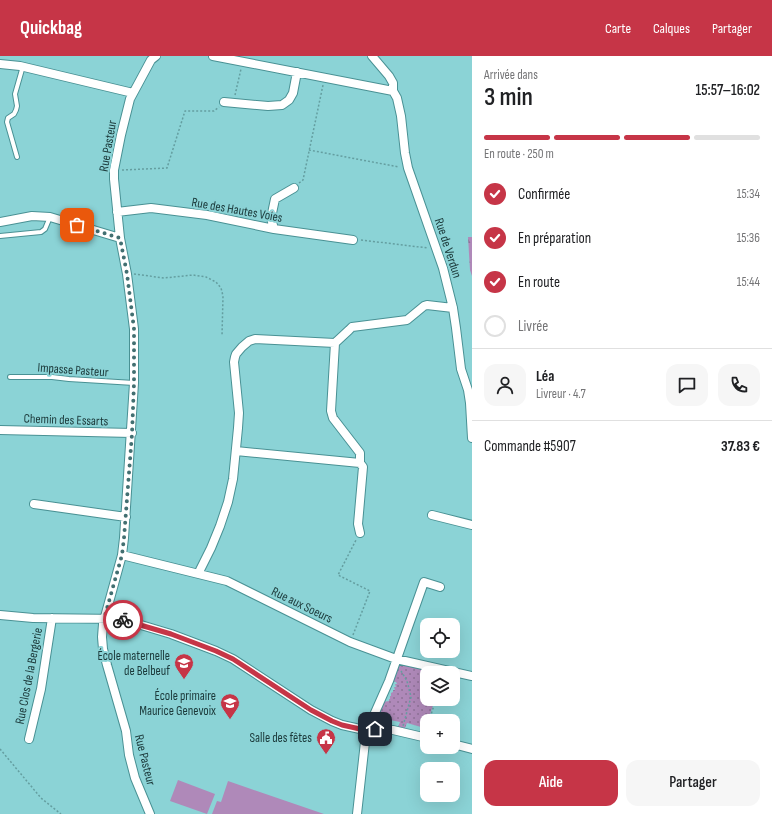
<!DOCTYPE html>
<html lang="fr">
<meta charset="utf-8">
<style>
:root{--surface:#fff;--page:#f6f6f6;--text:#202124;--muted:#757577;--line:#e0e0e0;--accent:#c63547}
body{margin:0;font-family:"Sofia Sans Condensed",sans-serif;background:var(--page);color:var(--text);height:100vh;display:flex;flex-direction:column;font-size:15px;white-space:nowrap}
*{box-sizing:border-box;margin:0}
p{font-size:13px;color:var(--muted)}
.icon{flex:none;width:22px;height:22px;fill:none;stroke:currentColor;stroke-width:2;stroke-linecap:round;stroke-linejoin:round}
.map{position:relative;flex:1;overflow:hidden}
.drawer{display:flex;flex-direction:column;background:var(--surface);width:300px}
.drawer>*{flex:none}
.fabs{position:absolute;left:420px;top:562px;display:grid;gap:8px}
.fabs a{display:grid;place-items:center;width:40px;height:40px;border-radius:8px;background:var(--surface);box-shadow:0 4px 16px #0002;font-size:20px}
.pin{position:absolute;display:grid;place-items:center;width:34px;height:34px;color:#fff;margin:-17px;border-radius:8px;box-shadow:0 2px 6px #0006}
.courier{position:absolute;display:grid;place-items:center;width:40px;height:40px;margin:-20px;border:3px solid #c63547;border-radius:50%;background:#fff;color:#222;box-shadow:0 1px 5px #0007}
.summary em{font-style:normal;font-weight:600}
.summary div{display:flex;flex-direction:column-reverse}
.summary{display:flex;align-items:center;justify-content:space-between;height:68px;padding:0 12px}
h1{font-size:26px;font-weight:600;line-height:30px}
.bar{display:grid;grid-template-columns:repeat(4,1fr);gap:6px 4px;align-content:center;height:48px;padding:0 12px}
.bar i{height:5px;border-radius:3px;background:var(--line)}
.bar .selected{background:var(--accent)}
.bar p{grid-column:span 4}
.line{display:flex;align-items:center;gap:10px;padding:0 12px;border-top:1px solid var(--line)}
.line div{flex:1}
.round{display:grid;place-items:center;flex:none;width:42px;height:42px;border-radius:12px;background:var(--page)}
ol{padding:0 12px;list-style:none}
li{display:flex;align-items:center;gap:12px;height:44px}
li p{margin-inline-start:auto}
li .icon{padding:4px;border-radius:50%;background:var(--accent);color:#fff;stroke-width:4}
li:last-child{color:var(--muted)}
li i{width:22px;height:22px;border:2px solid var(--line);border-radius:50%}
.cta{display:flex;gap:8px;margin-top:auto;padding:8px 12px}
.cta a{flex:1;height:46px;border-radius:12px;background:var(--accent);color:#fff;font-size:16px;font-weight:600;line-height:46px;text-align:center}
.cta a+a{background:var(--page);color:var(--text)}
header{display:flex;align-items:center;gap:24px;box-sizing:border-box;height:56px;padding:0 20px;background:var(--accent);color:#fff}
header strong{font-size:19px}
nav{display:flex;gap:22px;margin-inline-start:auto;font-size:14px}
main{display:flex;flex:1;min-height:0}
.map>svg:first-child{display:block}
.grass{fill:#af89b9}
.forest{fill:url(#forest-firs)}
.park{fill:url(#park-dots)}
.lines{fill:none;stroke-linecap:round;stroke-linejoin:round}
.service-casing{stroke:#499194;stroke-width:6}
.minor-casing{stroke:#499194;stroke-width:10}
.path{stroke:#649ea0;stroke-width:1.5;stroke-dasharray:2 2;stroke-linecap:butt}
.service{stroke:#fff;stroke-width:4}
.minor{stroke:#fff;stroke-width:8}
.done{stroke:#426f71;stroke-width:4;stroke-dasharray:0 7.2}
.route{stroke:#c63547;stroke-width:5}
.labels{text-anchor:middle;dominant-baseline:central;stroke-width:4;stroke-linejoin:round;paint-order:stroke}
.street-label{font-size:13px;fill:#1b393a;stroke:#8bd3d6}
.poi-label{font-size:13px;fill:#1b393a;stroke:#8bd3d6;text-anchor:end}
</style>
<header>
<strong>Quickbag</strong>
<nav><a>Carte</a><a>Calques</a><a>Partager</a></nav>
</header>
<main>
<div class="map">
<svg width="472" height="758" viewBox="0 0 472 758">
<defs>
<pattern id="forest-firs" width="22" height="20" patternUnits="userSpaceOnUse"><rect width="22" height="20" fill="#af89b9"/><path d="M5 1l3.5 6h-7zM16 11l3.5 6h-7z" fill="#8e7197"/></pattern>
<pattern id="park-dots" width="8" height="8" patternUnits="userSpaceOnUse"><rect width="8" height="8" fill="#af89b9"/><path d="M2 2h.1M6 6h.1" fill="none" stroke="#8e7197" stroke-width="1.8" stroke-linecap="round"/></pattern>
</defs>
<rect width="100%" height="100%" fill="#8bd3d6"/>
<path class="grass" d="M178 724 215 738 207 758 170 745Z
M228 725 324 758H212L217 745 221 746Z"/>
<path class="forest" d="M468 181H472V220L470 214Z"/>
<path class="park" d="M398 606 442 617H427V643H435L428 665H427L424 677 422 676 421 671 407 667 405 672 398 671 400 666 390 664 386 669 380 668C374 661 380 653 383 646L389 645V643H390V640H391V637L393 636V634H395L394 631H396L395 628H397L396 626 392 625Z"/>
<g class="lines">
<defs>
<path id="service" d="M17 101 7 66 8 62 14 58 16 54 17 50 15 38 23 10
M0 180 41 176 45 173 50 161
M10 321H52L69 323 134 327"/>
<path id="minor" d="M213 0 393 35
M372 0 389 20 393 27V35L397 42 401 60 405 97 408 112 443 212 453 252 456 272 461 313 468 334 470 347 472 382
M0 8 20 10 133 37
M224 46 268 50 282 49 289 44 293 37 297 16
M117 156 151 152 207 159 274 173 353 184
M0 166 32 160 50 161 120 182
M274 173 271 162 275 143 294 132
M0 374 132 377
M236 395 360 407
M34 448 126 461
M432 459 472 469
M360 477 358 468 363 411 360 407V397L333 362 331 355 335 287 349 274 352 271 407 264 424 250 427 249 453 252
M122 499 227 525 350 586 396 603 472 620
M199 518 200 514 211 492 220 470 228 446 233 423 238 372 239 357 234 306 235 301 236 298 242 291 249 285 255 283 335 287
M0 559 33 562 121 563 171 578 216 595 233 603 311 654 332 665 342 669 360 673 393 674 427 682
M29 683 41 633 52 562
M453 688 472 693
M150 758 135 722 129 699 126 675 107 609 103 593 102 581 103 568 122 499 124 482 134 327V273L127 218 120 182 114 123V114L121 79 130 43 151 4 156 0
M357 758 366 677 389 625 424 526 440 531"/>
</defs>
<use href="#service" class="service-casing"/>
<use href="#minor" class="minor-casing"/>
<path class="path" d="M235 39 241 13
M309 94 399 111
M122 114 167 112 185 55H214L219 51
M299 127 303 124 323 29
M361 184 428 192
M134 218 164 222 193 219 206 221 216 226 221 232 223 240 222 280
M353 579 370 535 338 519 356 484
M401 615 407 625 411 641 403 670
M429 665 436 643
M0 693 41 742 61 758"/>
<use href="#service" class="service"/>
<use href="#minor" class="minor"/>
</g>
<g class="lines">
<path class="done" d="M77 169 120 182 127 218 134 273V327L132 378 124 482 122 499 104 563 118 562 123 564"/>
<path class="route" d="M123 564 171 578 216 595 233 603 311 654 332 665 342 669 360 673H375"/>
</g>
<defs>
<symbol id="school-pin" viewBox="-11 -11 22 30"><path d="M0 17L-7.5 6A9.5 9.5 0 1 1 7.5 6Z" fill="#c63547" stroke="#8bd3d6"/><path d="M0-5L7-2L0 1L-7-2ZM-4 1L0 2.5L4 1V4Q0 6-4 4Z" fill="#fff"/></symbol>
<symbol id="civic-pin" viewBox="-11 -11 22 30"><path d="M0 17L-7.5 6A9.5 9.5 0 1 1 7.5 6Z" fill="#c63547" stroke="#8bd3d6"/><path d="M-.6-6.5H3V-4.5H.6V-3L4-1V1h2V6H-6V1h2V-1L-.6-3ZM-1.2 2.5V6h2.4V2.5Z" fill="#fff"/></symbol>
</defs>
<g fill-rule="evenodd">
<use href="#school-pin" x="173" y="596" width="22" height="30"/>
<use href="#school-pin" x="219" y="636" width="22" height="30"/>
<use href="#civic-pin" x="315" y="671" width="22" height="30"/>
</g>
<g class="labels">
<g class="street-label">
<text transform="translate(108 90) rotate(-80)">Rue Pasteur</text>
<text transform="translate(237 154) rotate(10)">Rue des Hautes Voies</text>
<text transform="translate(448 192) rotate(72)">Rue de Verdun</text>
<text transform="translate(73 314) rotate(4)">Impasse Pasteur</text>
<text transform="translate(66 364) rotate(2)">Chemin des Essarts</text>
<text transform="translate(302 549) rotate(26)">Rue aux Soeurs</text>
<text transform="translate(29 620) rotate(-79)">Rue Clos de la Bergerie</text>
<text transform="translate(145 704) rotate(76)">Rue Pasteur</text>
</g>
<g class="poi-label">
<text x="170" y="600">École maternelle<tspan x="170" dy="15">de Belbeuf</tspan></text>
<text x="216" y="640">École primaire<tspan x="216" dy="15">Maurice Genevoix</tspan></text>
<text x="312" y="682">Salle des fêtes</text>
</g>
</g>
</svg>
<div class="fabs">
<a><svg class="icon" aria-label="locate" viewBox="0 0 24 24"><circle cx="12" cy="12" r="6"/><path d="M12 2v4M12 18v4M2 12h4M18 12h4"/></svg></a>
<a><svg class="icon" aria-label="layers" viewBox="0 0 24 24"><path d="M12 4l9 5-9 5-9-5zM3 14l9 5 9-5"/></svg></a>
<a>+</a>
<a>−</a>
</div>
<div class="pin" style="left:77px;top:169px;background:#ea580c"><svg class="icon" aria-label="bag" viewBox="0 0 24 24"><path d="M5 8h14l-1 12H6zM9 8a3 3 0 0 1 6 0"/></svg></div>
<div class="pin" style="left:375px;top:673px;background:#1f2937"><svg class="icon" aria-label="home" viewBox="0 0 24 24"><path d="M3 11l9-7 9 7M6 9v11h12V9"/></svg></div>
<div class="courier" style="left:123px;top:564px"><svg class="icon" aria-label="bike" viewBox="0 0 24 24"><circle cx="6" cy="16" r="4"/><circle cx="18" cy="16" r="4"/><path d="M6 16l4-8h5l3 8M10 8l3 8H6M13 5h3"/></svg></div>
</div>
<section class="drawer">
<div class="summary"><div><h1>3 min</h1><p>Arrivée dans</p></div><em>15:57–16:02</em></div>
<div class="bar"><i class="selected"></i><i class="selected"></i><i class="selected"></i><i></i><p>En route · 250 m</p></div>
<ol>
<li><svg class="icon" aria-label="check" viewBox="0 0 24 24"><path d="M5 12l5 5 9-10"/></svg>Confirmée<p>15:34</p></li>
<li><svg class="icon" aria-label="check" viewBox="0 0 24 24"><path d="M5 12l5 5 9-10"/></svg>En préparation<p>15:36</p></li>
<li><svg class="icon" aria-label="check" viewBox="0 0 24 24"><path d="M5 12l5 5 9-10"/></svg>En route<p>15:44</p></li>
<li><i></i>Livrée</li>
</ol>
<div class="line" style="height:72px"><a class="round"><svg class="icon" aria-label="person" viewBox="0 0 24 24"><circle cx="12" cy="8" r="4"/><path d="M4 21q1-7 8-7t8 7"/></svg></a><div><b>Léa</b><p>Livreur · 4.7</p></div><a class="round"><svg class="icon" aria-label="chat" viewBox="0 0 24 24"><path d="M4 5h16v11H9l-5 4z"/></svg></a><a class="round"><svg class="icon" aria-label="phone" viewBox="0 0 24 24"><path d="M5 4h4l2 5-3 2q2 4 5 5l2-3 5 2v4C11 20 4 13 5 4z"/></svg></a></div>
<div class="line" style="height:52px"><div>Commande #5907</div><b>37.83 €</b></div>
<div class="cta"><a>Aide</a><a>Partager</a></div>
</section>
</main>
